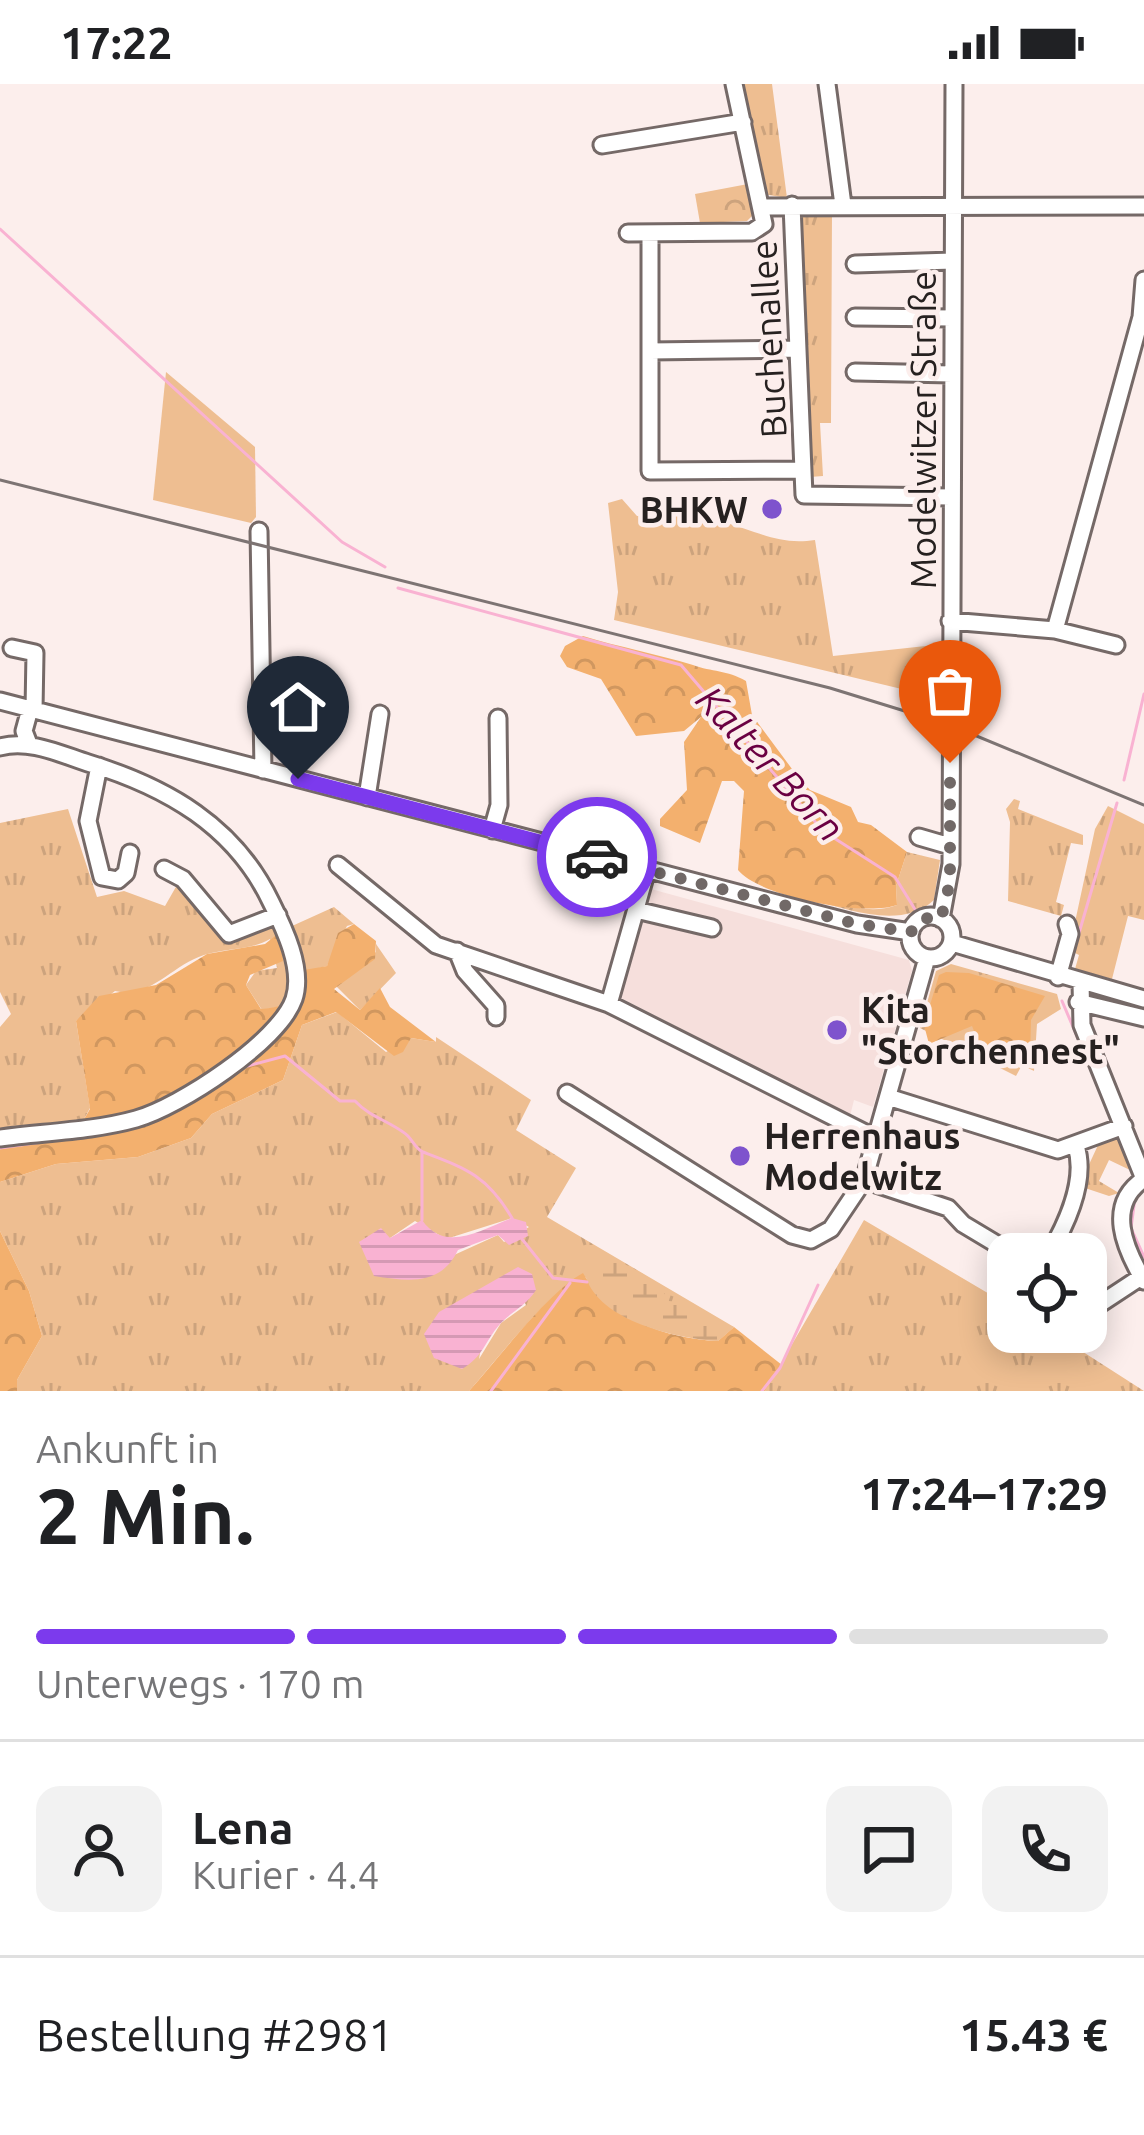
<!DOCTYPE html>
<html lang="de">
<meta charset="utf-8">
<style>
:root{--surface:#fff;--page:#f2f2f2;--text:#202124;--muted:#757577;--line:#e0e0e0;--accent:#7c3aed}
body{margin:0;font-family:Ubuntu,sans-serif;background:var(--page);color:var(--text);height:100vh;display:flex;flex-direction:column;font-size:45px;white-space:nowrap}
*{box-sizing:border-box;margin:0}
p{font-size:39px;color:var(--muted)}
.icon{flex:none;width:66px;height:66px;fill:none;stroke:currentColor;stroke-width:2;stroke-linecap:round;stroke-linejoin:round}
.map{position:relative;height:1307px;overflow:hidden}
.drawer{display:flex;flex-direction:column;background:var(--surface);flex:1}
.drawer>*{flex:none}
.buttons{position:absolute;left:987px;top:1149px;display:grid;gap:24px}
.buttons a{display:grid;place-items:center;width:120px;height:120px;border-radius:24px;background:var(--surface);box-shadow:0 6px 30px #0003;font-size:60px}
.pin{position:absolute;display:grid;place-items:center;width:102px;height:102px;color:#fff;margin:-123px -51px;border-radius:50% 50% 50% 0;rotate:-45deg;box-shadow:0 0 12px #0007}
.pin .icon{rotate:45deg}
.courier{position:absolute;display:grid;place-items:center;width:120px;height:120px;margin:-60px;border:9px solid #7c3aed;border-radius:50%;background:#fff;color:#222;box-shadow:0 3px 15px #0007}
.summary em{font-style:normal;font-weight:600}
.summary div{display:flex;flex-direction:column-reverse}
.summary{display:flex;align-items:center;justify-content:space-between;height:204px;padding:0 36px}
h1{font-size:78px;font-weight:600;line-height:90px}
.bar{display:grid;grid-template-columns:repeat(4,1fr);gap:18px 12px;align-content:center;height:144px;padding:0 36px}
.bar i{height:15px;border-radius:9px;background:var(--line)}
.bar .current{background:var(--accent)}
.bar p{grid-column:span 4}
.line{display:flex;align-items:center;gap:30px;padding:0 36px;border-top:3px solid var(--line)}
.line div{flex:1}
.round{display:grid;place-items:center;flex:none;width:126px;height:126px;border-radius:24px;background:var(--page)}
.status{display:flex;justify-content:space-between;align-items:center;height:84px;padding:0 60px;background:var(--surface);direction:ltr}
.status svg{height:33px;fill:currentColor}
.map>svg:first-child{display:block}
.built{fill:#f6dfdc}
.grass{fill:url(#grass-tufts);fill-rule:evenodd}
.forest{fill:url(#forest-crowns)}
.wetland{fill:url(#wetland-marsh)}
.park{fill:url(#park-crowns)}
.garden{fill:#eebe91}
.water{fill:url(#water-rules)}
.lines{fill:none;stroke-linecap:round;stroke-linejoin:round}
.stream{stroke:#f9b2d2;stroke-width:3}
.minor-casing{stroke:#756967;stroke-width:21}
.minor{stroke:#fff;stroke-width:15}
.tram{stroke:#7d7473;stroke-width:3}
.done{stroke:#716967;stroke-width:12;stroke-dasharray:0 21.6}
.route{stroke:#7c3aed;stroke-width:15}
.poi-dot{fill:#7e53cd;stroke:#fceeec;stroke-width:4.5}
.labels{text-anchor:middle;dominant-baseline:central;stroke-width:9;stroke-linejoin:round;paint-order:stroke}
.street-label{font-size:36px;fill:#262120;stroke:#fceeec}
.poi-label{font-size:36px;font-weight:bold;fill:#262120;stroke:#fceeec;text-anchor:start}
.water-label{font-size:39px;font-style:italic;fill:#6a0042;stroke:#fceeec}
</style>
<div class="status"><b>17:22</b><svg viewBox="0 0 49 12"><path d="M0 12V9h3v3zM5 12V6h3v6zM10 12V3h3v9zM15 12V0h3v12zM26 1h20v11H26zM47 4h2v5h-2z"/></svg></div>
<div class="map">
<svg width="1144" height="1307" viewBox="0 0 1144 1307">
<defs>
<pattern id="grass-tufts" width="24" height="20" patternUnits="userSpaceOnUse" patternTransform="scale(3)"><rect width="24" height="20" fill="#eebe91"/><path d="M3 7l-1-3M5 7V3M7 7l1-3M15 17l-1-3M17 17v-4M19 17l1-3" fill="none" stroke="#cca37d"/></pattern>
<pattern id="forest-crowns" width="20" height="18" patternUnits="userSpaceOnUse" patternTransform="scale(3)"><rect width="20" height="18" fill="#f3b06e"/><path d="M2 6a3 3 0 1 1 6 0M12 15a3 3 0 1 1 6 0" fill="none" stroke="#d0975f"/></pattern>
<pattern id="wetland-marsh" width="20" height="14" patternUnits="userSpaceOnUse" patternTransform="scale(3)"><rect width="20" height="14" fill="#eebe91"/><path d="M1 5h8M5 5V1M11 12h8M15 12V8" fill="none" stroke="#cca37d"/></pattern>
<pattern id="park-crowns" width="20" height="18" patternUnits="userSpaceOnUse" patternTransform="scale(3)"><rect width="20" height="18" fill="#eebe91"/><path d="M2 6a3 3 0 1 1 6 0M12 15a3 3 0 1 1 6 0" fill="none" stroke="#cca37d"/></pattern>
<pattern id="water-rules" width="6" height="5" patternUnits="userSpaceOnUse" patternTransform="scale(3)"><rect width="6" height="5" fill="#f9b2d2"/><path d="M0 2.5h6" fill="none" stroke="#d599b4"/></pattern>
</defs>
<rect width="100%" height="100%" fill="#fceeec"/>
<path class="built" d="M651 805 909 876 912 887 873 1023 854 1016 850 1032 762 992 763 987 617 912Z"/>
<path class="grass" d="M739 0H772L787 114 763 110Z
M799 129H832L831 339H820L823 392 810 393Z
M622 415 637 432C666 429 693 430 722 438 756 446 778 462 815 456L833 572 935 561V613L614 536 618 508 608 419Z
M1014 715 1020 717 1018 725 1083 751V761L1071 759 1056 818 1064 821 1061 832 1008 817 1010 738 1006 725Z
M1108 722 1144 740V836L1128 832 1112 895 1075 885 1079 871 1069 866 1095 745Z
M68 725 97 813 124 807 165 822 177 801 182 802 213 845 233 855 271 837 281 847 334 823 354 840 347 842 327 882 303 888 306 908C298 919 275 924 262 926L246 901 256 887 277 884 270 855C252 866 225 864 204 871 172 881 151 915 115 907L76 937 90 1024 83 1037 0 1049V943L11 930 0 908V739Z
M907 768 940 776 934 816C902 846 849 826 811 815 841 818 867 832 897 821L896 802Z
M376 860 396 889 360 926 334 900 376 868Z
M951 880 1057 910 1061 925 1037 940 1034 987 1022 981 1016 992 920 944 936 887Z
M337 928 386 968 411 954 436 958V953L531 1016 516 1046 576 1084 547 1133 734 1243 718 1257C669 1255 632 1230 590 1205L586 1193C557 1196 493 1281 469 1307H17V1296L42 1252 29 1207 0 1147V1098L56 1080 138 1073 191 1054 212 1030 283 996 302 941ZM512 1134 529 1143 504 1158 498 1151 454 1171 359 1158 390 1154 415 1137 446 1155ZM509 1189 526 1221 501 1239 479 1275 492 1201Z
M1116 1051 1128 1081 1132 1080 1130 1086 1109 1076 1099 1097 1119 1109 1109 1112 1079 1102 1099 1059Z
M864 1136 1008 1221V1248H1052L1144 1307H765Z"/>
<path class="forest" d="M583 552C619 563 657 570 693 581 712 588 727 586 746 597L752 631 795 689 810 706 851 723 858 738 871 741 907 768 896 802 897 821C865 833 760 813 738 786L744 707 734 697H722L700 759 660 742V735L687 706 684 658 701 633 684 647 636 652 601 595 567 583 560 572 565 562Z
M354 840 376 857 375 875 334 905 360 926 380 904 390 923 436 958 411 954 403 968 394 972 336 928 302 941 283 996 212 1030 191 1054 138 1073 56 1080 0 1098V1049L83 1037 90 1025 76 937 99 912 156 901 207 870 265 860 280 848 283 877 250 891 246 901 261 925C275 924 298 919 306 908L304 886 327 882 338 849Z
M946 888 969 889 1045 912 1031 936 1030 979 999 971 994 978 986 977 972 942 929 960 924 941 939 891Z
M0 1147 29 1207 42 1252 17 1296V1307H0Z
M583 1189C608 1234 667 1255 718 1257L734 1243 782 1281 765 1307H469C499 1274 548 1208 583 1189Z"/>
<path class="wetland" d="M599 1173C622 1174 659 1196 669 1217L688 1219 700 1234 734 1243 718 1257C678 1255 599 1237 586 1193Z"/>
<path class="park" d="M748 100 755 129 747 137 700 139 695 110Z"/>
<path class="garden" d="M166 288 255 363 256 433 251 439 153 416Z"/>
<path class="water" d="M512 1134 526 1138 528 1152 509 1161 498 1151 458 1166C441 1201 411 1198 374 1192L359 1158 381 1144 390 1154 422 1136C445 1169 479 1147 512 1134Z
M518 1183 532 1190 536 1206C526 1222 512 1227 500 1240 485 1257 483 1273 462 1285L434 1274 424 1250 439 1228Z"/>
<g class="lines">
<path class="stream" d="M0 145 342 458 385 483
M398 504 681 581 823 747 895 793 916 827
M1124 696 1144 610
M1072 873 1117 719
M1062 917 1099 1004
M240 984 285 972 340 1017H355C369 1032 386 1036 403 1048 412 1053 414 1064 423 1068 465 1084 487 1091 512 1134
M104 1050 136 1043
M0 1064 77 1053
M422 1068V1136
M1135 1114 1131 1144 1144 1173
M522 1155 553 1194 587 1198
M491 1307 570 1199
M762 1307 780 1284 818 1201"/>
<defs>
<path id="minor" d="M827 0 843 121
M602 61 743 38
M792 121 804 411 951 413
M762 123 1144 122
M628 149 752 148 764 140 734 0
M650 149V387L803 386
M855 180 953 177
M855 233 953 234
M650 267 798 265
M855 288 952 290
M259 447 263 686
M950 537 1055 546 1116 561
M1055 546 1141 233 1144 196
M12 564 35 569 34 626
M0 617 857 840 911 848
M29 660 24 647 30 625
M0 663C29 655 60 670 88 679 167 703 235 742 271 818 284 844 304 885 294 915 279 958 179 1023 136 1035 93 1047 44 1048 0 1054
M99 682 88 737 102 793 118 796 126 789 130 769
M367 713 380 630
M492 746 499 721 498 634
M919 753 950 762
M338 781 436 861 609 920 875 1054
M164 785 183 795 229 850 278 831
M636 826 712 844
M910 853a21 21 0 1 1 42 0a21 21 0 1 1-42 0Z
M941 835 951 780 954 0
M952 859 1144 915
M457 867 465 887 496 922V933
M1058 893 1070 850 1067 840
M1081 899 1082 941 1144 1095
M1078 918 1144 934
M609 920 647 786
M567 1009 792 1151 811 1156 831 1145 864 1096 927 874
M888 1013 1058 1066 1124 1042
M1144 1095C1105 1121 1125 1165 1144 1197
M864 1096 948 1124 963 1140 1013 1170
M1049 1170C1066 1141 1087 1096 1076 1062
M1086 1215 1100 1220 1141 1193"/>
</defs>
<use href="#minor" class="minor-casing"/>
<use href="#minor" class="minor"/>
<path class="tram" d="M0 396 830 604 950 641 1144 721"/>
</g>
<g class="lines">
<path class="done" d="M597 773 857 840 911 848 923 834 941 835 950 798V679"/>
<path class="route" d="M298 695 597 773"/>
</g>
<g class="poi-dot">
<circle cx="772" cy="425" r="12"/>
<circle cx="837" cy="946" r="12"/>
<circle cx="740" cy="1072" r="12"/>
</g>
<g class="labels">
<g class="street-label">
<text transform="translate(768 255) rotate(-93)">Buchenallee</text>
<text transform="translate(922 346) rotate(-90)">Modelwitzer Straße</text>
</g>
<g class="poi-label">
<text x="748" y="425" text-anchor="end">BHKW</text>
<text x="861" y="925">Kita<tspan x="861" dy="41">"Storchennest"</tspan></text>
<text x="764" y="1051">Herrenhaus<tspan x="764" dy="41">Modelwitz</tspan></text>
</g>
<g class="water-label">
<text transform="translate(771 679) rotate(47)">Kalter Born</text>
</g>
</g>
</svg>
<div class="buttons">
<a><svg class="icon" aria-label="locate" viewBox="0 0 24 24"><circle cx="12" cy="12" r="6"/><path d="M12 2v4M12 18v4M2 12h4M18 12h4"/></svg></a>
</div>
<div class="pin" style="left:950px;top:679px;background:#ea580c"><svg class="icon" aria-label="bag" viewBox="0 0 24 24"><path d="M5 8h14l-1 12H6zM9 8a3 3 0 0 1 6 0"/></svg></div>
<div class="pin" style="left:298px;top:695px;background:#1f2937"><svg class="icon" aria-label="home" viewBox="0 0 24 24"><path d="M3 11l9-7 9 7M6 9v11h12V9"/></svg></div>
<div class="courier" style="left:597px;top:773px"><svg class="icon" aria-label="car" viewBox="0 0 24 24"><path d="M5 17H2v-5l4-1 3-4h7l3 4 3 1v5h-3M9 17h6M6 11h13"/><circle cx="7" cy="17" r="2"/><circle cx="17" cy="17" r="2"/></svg></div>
</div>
<section class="drawer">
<div class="summary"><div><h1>2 Min.</h1><p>Ankunft in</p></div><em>17:24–17:29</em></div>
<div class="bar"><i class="current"></i><i class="current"></i><i class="current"></i><i></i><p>Unterwegs · 170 m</p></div>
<div class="line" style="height:216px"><a class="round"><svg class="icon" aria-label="person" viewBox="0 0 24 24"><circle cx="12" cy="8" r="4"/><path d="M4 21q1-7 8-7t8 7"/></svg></a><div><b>Lena</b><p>Kurier · 4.4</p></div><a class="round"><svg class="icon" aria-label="chat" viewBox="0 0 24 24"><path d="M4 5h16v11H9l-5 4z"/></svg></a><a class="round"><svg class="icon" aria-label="phone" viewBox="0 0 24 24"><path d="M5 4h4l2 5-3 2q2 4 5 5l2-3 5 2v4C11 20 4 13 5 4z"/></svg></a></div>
<div class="line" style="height:156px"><div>Bestellung #2981</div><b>15.43 €</b></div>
</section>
